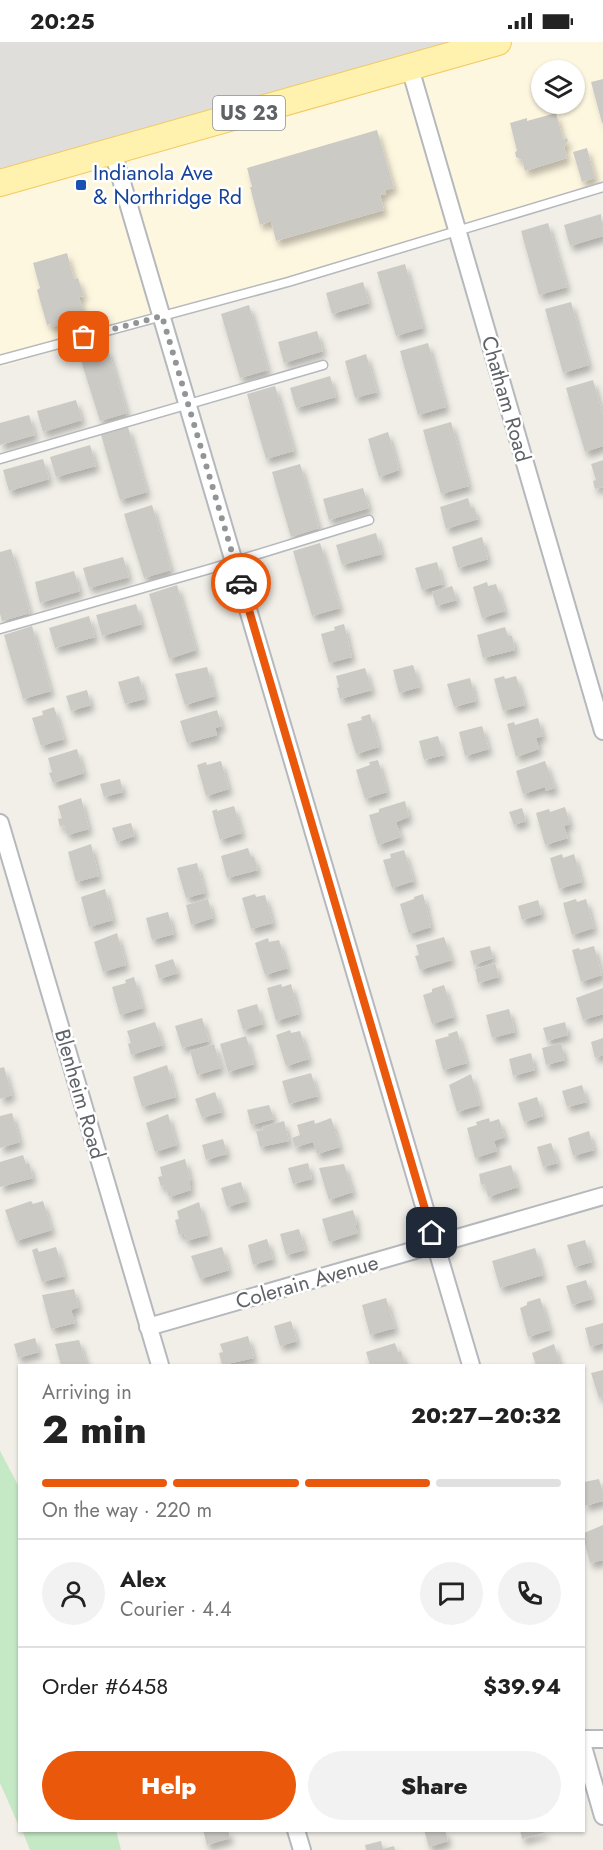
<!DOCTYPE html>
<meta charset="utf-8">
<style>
:root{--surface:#fff;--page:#f2f2f2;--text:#222;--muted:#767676;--line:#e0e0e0;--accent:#ea580c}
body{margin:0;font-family:Jost,sans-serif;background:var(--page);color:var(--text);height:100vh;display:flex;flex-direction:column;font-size:22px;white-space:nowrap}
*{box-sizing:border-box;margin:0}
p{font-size:20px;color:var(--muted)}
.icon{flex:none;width:33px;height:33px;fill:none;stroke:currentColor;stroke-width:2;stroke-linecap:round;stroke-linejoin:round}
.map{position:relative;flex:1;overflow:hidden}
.side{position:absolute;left:18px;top:1322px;width:567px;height:468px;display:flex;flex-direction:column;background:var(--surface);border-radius:0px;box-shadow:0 2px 4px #0004}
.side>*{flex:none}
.fabs{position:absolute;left:531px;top:18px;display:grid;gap:12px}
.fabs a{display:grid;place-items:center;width:54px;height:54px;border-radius:50%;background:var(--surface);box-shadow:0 2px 4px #0004;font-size:30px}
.pin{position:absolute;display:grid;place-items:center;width:51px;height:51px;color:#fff;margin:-26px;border-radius:12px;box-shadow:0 3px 9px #0006}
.courier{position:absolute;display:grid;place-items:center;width:60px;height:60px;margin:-30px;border:4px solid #ea580c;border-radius:50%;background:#fff;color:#222;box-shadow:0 2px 8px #0007}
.head em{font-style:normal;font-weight:800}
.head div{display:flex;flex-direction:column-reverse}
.head{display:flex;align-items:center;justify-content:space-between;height:102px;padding:0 24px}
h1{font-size:39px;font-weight:800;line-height:45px}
.bar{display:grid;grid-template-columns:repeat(4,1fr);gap:9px 6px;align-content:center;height:72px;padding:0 24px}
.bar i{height:8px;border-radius:4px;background:var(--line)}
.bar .current{background:var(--accent)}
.bar p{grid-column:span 4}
.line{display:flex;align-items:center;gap:15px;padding:0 24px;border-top:2px solid var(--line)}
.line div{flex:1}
.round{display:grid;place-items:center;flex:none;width:63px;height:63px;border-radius:32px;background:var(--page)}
.cta{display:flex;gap:12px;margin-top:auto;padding:12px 24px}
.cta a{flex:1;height:69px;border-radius:36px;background:var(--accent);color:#fff;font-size:24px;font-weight:800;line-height:69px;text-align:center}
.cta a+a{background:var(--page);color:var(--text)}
.status{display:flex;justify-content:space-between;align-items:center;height:42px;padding:0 30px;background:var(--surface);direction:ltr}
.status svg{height:16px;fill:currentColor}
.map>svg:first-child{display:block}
.commercial{fill:#fef7e0;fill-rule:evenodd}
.industrial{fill:#e0deda}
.green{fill:#c5e8c5}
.building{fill:#cccac5;filter:url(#shadow)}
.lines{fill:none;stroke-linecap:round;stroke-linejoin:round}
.lane-casing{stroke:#b5b8bc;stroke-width:11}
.street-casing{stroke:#b5b8bc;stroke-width:20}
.primary-casing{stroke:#f2c960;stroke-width:28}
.lane{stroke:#fff;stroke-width:8}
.street{stroke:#fff;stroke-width:16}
.primary{stroke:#fff2af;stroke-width:26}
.done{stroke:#929495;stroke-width:6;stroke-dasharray:0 10.8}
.route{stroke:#ea580c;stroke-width:8}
.transit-dot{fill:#1a4fb4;stroke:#fff;stroke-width:2}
.labels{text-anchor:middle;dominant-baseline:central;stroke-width:5;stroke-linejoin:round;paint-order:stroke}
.shield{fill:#fff;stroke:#8f9295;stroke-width:1.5}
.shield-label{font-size:20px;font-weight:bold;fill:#5f6368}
.transit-label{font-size:21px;fill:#164399;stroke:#fff;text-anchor:start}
.street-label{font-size:21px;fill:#5f6368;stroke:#fff}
</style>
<div class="status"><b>20:25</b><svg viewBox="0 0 49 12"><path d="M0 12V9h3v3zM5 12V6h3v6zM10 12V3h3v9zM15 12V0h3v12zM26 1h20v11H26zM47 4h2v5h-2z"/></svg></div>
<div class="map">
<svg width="603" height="1808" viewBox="0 0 603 1808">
<defs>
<filter id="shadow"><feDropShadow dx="3.5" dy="6" stdDeviation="3" flood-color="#0004"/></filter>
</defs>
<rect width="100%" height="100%" fill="#f1efe8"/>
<path class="commercial" d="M503 0H603V146L459 191 0 325V148ZM542 28H574V62H542Z"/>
<path class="industrial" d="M0 0H503L0 148Z"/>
<path class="green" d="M0 1409 19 1445V1784L0 1741Z
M22 1788H116L121 1808H30Z"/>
<path class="building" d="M603 37V81H602L591 40Z
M556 71 563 97 567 96 568 99 564 105 567 116 525 129 522 118 516 115 515 110 517 109 510 81 527 76V79Z
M377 88 394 146 385 148 386 152 380 153 384 168 276 199 271 179 260 183 250 145H252L247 126Z
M587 106 595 136 582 140 573 110Z
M601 172 603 194 570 204 564 183Z
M548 181 567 245 539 253 521 189Z
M67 211 74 237 78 236 84 254 79 255 85 275 51 285V282L47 283 37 248 40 246 33 221Z
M405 222 423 286 396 294 377 230Z
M363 240 369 261 332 272 326 251Z
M571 260 589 323 563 331 545 267Z
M249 263 268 328 240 336 221 272Z
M317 289 323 309 284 321 278 300Z
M428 301 446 365 418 373 400 309Z
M108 307 127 371 100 379 80 315Z
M366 312 377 350 355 356 345 319Z
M330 334 336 355 296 366 290 346Z
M593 338 603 373V404L585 410 566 346Z
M275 344 294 409 266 417 247 352Z
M76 358 82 378 43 390 37 369Z
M29 373 35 393 0 403V381Z
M451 380 469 444 441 452 423 388Z
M128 385 147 450 120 458 101 393Z
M388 390 399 428 379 435 368 397Z
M90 403 96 424 56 435 50 415Z
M43 417 49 437 9 449 3 428Z
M603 418V445L595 447 593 439 596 438 591 422Z
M300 422 319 486 291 495 272 430Z
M363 446 369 466 329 478 323 457Z
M468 456 471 466 474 465 478 477 446 487 440 465Z
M152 463 171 528 144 536 124 472Z
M376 491 382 512 342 523 336 503Z
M482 495 488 517 458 526 452 505Z
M320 501 340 566 312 574 293 509Z
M11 507 30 571 2 579 0 572V510Z
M123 515 129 535 89 546 83 526Z
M437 520 443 542 422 548 415 526Z
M74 529 80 549 40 561 35 540Z
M487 540 488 544 496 542 505 569 482 576 473 545Z
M177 543 196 608 169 617 149 552Z
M452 544 457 558 436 564 432 550Z
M136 562 142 582 102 594 96 573Z
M89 574 95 595 55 606 49 586Z
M344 582 352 615 329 621 321 592 335 588 334 585Z
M32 584 51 649 23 657 4 593Z
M505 585 508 594H512L515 608 483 616 477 593Z
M413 623 420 645 399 651 393 628Z
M207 625 215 654 185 663 175 632Z
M365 626 372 648 340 657 337 646 339 645 336 634Z
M139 634 145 657 125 662 118 640Z
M504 634 505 637 516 634 525 663 503 669 494 637Z
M470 636 476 659 454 665 447 642Z
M87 648 91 663 71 669 66 654Z
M54 665 64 697 41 704 32 676 43 673 42 669Z
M217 668 222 684 215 686 217 693 187 701 180 679Z
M370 672 379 705 356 712 347 682 362 678 361 675Z
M538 676 543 694 536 696 539 707 516 715 507 682 514 680 515 683Z
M482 684 489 707 465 714 459 690Z
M438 694 444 713 424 718 419 699Z
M77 707 84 731 53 741 49 731 52 730 48 716Z
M378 718 387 750 365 757 356 728 370 723 369 720Z
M221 719 229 747 206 754 197 723 206 720 207 723Z
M545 719 555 746 546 749 545 745 523 752 516 729Z
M120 737 123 750 104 755 100 742Z
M81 756 89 787 67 793 64 783 60 785 58 777 62 776 58 764Z
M405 759 409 775 396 780 401 795 378 803 369 773 379 770V767Z
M234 764 242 791 220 798 212 769 217 767V769Z
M565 765 570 782 564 784 568 796 545 803 536 771 549 767 550 770Z
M522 766 526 779 514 783 509 770Z
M131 781 135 794 117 800 112 786Z
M91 802 99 834 76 840 68 810Z
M248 806 251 815H254L258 828 227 836 221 814Z
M404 808 414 839 392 846 383 818 391 816 390 812Z
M562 812 563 816 574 812 582 840 559 847 550 816Z
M197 821 205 851 186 856 177 826Z
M105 847 113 878 89 885 81 855Z
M255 852 256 855 265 853 273 881 251 887 242 856Z
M423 852 431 885 409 892 400 862 414 857V855Z
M208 857 213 876 191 883 186 863Z
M576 857 577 860 586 857 594 886 572 893 563 861Z
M538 858 542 872 522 878 518 864Z
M168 870 174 892 152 898 146 876Z
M117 891 126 923 103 930 94 900Z
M444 895 452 918 420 928 415 914 419 913 416 903Z
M268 896 269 900 279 898 288 926 265 933 255 901Z
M490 904 493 916 474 923 470 909Z
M594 904 602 933 581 940 572 908 579 906 580 908Z
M173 917 178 931 159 937 155 923Z
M495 921 499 935 478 941 475 927Z
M134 935 143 966 120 973 112 945 126 941 125 938Z
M281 942 282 945 291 942 299 972 276 979 267 946Z
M444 943 454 975 432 982 423 953 432 950V947Z
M603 946V972L583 978 576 956Z
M257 962 263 982 243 988 237 968Z
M509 967 515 990 492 996 486 973Z
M202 976 209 999 182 1006 175 984Z
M155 980 163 1003 131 1013 128 1002 131 1001 127 989Z
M565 980 568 993 547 999 543 986Z
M290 988 291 991 300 989 309 1017 286 1024 276 993Z
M457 989 467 1021 443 1028 435 998 449 994 448 992Z
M246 994 254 1022 228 1030 220 1002Z
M603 996V1013L595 1016 591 1000Z
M561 1001 565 1018 546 1023 542 1006Z
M214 1002 221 1026 197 1033 190 1009Z
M531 1011 535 1028 513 1034 509 1017Z
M167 1023 176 1055 142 1065 133 1035Z
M4 1025 12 1053 0 1057V1026Z
M311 1031 318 1054 289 1062 282 1039Z
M471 1032 480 1063 457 1070 449 1043Z
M582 1043 587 1060 567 1065 562 1049Z
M215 1050 222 1070 202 1076 195 1057Z
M537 1055 543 1074 524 1080 518 1061Z
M269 1063 274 1077 251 1083 247 1068Z
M12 1071 20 1100 0 1106V1074Z
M168 1072 177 1103 155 1110 146 1081Z
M331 1076 340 1105 317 1112 313 1100 295 1105 292 1096 300 1093 297 1083 314 1078 315 1082Z
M489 1076 490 1080 499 1077 505 1095 494 1099 497 1109 475 1116 467 1086 477 1083 476 1080Z
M284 1079 289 1099 260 1105 256 1089 263 1088 262 1085Z
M589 1089 594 1108 573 1114 568 1096Z
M223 1097 227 1112 206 1118 202 1103Z
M551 1101 558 1121 543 1125 537 1105Z
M23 1113 26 1122 29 1121 33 1136 0 1145V1120Z
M185 1117 191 1139H189L191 1148 169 1155 165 1143 161 1145 158 1135 162 1134 160 1125Z
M308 1121 312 1137 293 1142 288 1126Z
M344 1122 353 1150 329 1158 319 1126Z
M511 1123 518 1145 488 1155 485 1142 481 1143 479 1132Z
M241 1140 247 1159 227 1165 221 1146Z
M31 1159 33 1162 43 1159 52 1188 16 1199 5 1168Z
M199 1160 208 1193 186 1199 184 1191 179 1193 175 1178 179 1177 177 1169Z
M353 1168 357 1182 355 1183 358 1191 329 1200 322 1177Z
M299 1187 305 1208 286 1213 280 1192Z
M267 1197 273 1217 253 1223 248 1203Z
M585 1198 592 1220 574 1225 567 1203Z
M56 1205 65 1234 42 1240 32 1208 37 1206 39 1210Z
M222 1205 229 1228 200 1237 191 1214Z
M535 1206 543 1233 500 1246 492 1219Z
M586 1238 592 1257 572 1263 566 1244Z
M74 1247 79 1265 71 1268 75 1281 51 1287 42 1253Z
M386 1256 395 1286 370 1293 362 1263Z
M540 1256 550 1288 528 1295 520 1266 527 1263V1260Z
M291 1279 297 1299 280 1304 274 1284Z
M603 1281V1301L590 1305 585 1286Z
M248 1294 254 1316 222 1323 219 1311 223 1310 220 1302Z
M35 1296 39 1310 18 1316 14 1302Z
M79 1298 87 1323H61L55 1302Z
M395 1301 398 1310 401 1309 405 1322 370 1323 366 1310Z
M554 1302 560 1323H536L532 1311Z
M603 1328V1354L599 1356 591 1331Z
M599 1437 603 1451V1459L584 1464V1440Z
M603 1483V1518L590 1521 584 1498V1491Z
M203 1788H228L230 1796 207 1803Z
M424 1788H445L448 1799 429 1805Z
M520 1788H545L546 1790 522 1797Z
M381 1799 383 1807 394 1804 395 1808H366L365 1803Z"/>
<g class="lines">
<defs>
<path id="lane" d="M0 318 288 240 603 145
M0 417 323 323
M0 587 213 526 369 478"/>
<path id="street" d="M410 26 603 689
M113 110 471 1323
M0 781 160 1323
M148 1285 603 1154
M584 1697H603
M584 1708 603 1774
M296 1788 302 1808"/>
<path id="primary" d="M0 141 498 0"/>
</defs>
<use href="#lane" class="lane-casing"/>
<use href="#street" class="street-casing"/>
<use href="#primary" class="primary-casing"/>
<use href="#lane" class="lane"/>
<use href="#street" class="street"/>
<use href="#primary" class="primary"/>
</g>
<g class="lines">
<path class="done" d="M84 295 162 274 241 541"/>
<path class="route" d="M241 541 432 1191"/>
</g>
<rect class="transit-dot" x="75" y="137" width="12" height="12" rx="3"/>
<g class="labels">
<rect class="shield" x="213" y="54" width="72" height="34" rx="4.5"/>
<g class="shield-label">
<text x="249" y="71">US 23</text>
</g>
<g class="transit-label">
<text x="93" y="131">Indianola Ave<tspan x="93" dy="24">&amp; Northridge Rd</tspan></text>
</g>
<g class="street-label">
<text transform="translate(506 357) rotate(74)">Chatham Road</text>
<text transform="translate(80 1052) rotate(74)">Blenheim Road</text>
<text transform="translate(307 1240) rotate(-16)">Colerain Avenue</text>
</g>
</g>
</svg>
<div class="fabs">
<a><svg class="icon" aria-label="layers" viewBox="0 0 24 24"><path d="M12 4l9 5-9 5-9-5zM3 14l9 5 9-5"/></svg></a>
</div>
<div class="pin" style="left:84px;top:295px;background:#ea580c"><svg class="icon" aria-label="bag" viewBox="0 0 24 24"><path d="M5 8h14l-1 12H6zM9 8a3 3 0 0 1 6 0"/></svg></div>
<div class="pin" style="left:432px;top:1191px;background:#1f2937"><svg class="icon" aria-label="home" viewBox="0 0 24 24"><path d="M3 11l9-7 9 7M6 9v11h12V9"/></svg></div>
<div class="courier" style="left:241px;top:541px"><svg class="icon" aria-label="car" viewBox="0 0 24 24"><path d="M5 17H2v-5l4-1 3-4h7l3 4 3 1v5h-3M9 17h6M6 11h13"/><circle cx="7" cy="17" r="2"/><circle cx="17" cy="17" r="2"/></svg></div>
<section class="side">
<div class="head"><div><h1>2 min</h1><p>Arriving in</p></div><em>20:27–20:32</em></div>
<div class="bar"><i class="current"></i><i class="current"></i><i class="current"></i><i></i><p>On the way · 220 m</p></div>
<div class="line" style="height:108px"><a class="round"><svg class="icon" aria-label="person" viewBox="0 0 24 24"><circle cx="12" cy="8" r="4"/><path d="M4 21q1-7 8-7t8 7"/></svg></a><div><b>Alex</b><p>Courier · 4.4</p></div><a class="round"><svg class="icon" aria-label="chat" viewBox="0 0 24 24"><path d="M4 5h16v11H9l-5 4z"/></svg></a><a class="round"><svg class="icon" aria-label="phone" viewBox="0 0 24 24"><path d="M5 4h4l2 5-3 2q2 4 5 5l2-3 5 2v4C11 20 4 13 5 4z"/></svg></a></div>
<div class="line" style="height:78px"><div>Order #6458</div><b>$39.94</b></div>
<div class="cta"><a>Help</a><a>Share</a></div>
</section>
</div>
